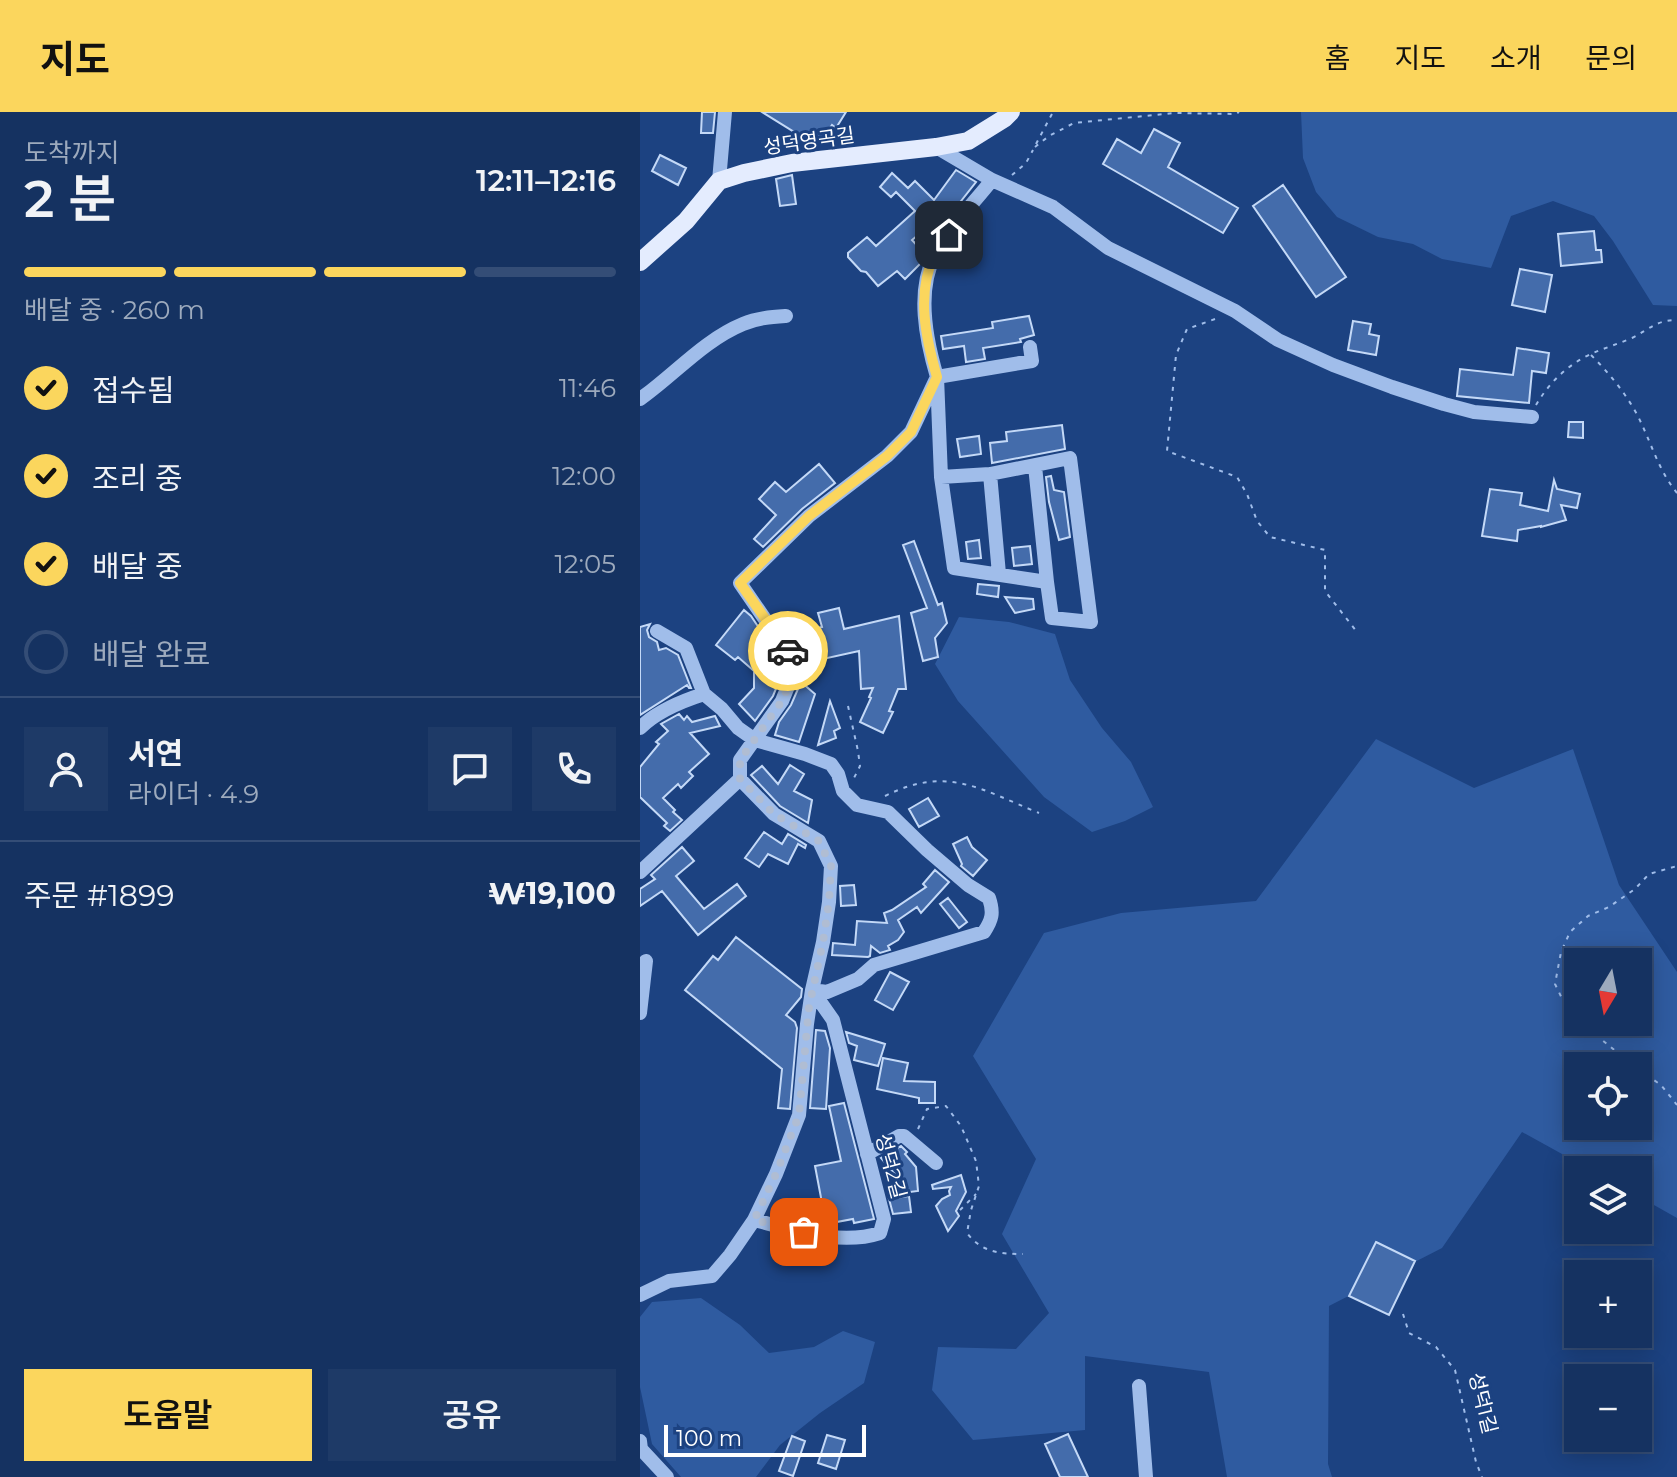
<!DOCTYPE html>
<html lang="ko">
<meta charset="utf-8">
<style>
:root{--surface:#153261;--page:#1e3a67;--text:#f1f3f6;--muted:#9daabd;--line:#344d76;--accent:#fbd65d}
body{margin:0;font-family:Montserrat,"Noto Sans KR",sans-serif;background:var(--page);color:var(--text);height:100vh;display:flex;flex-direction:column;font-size:30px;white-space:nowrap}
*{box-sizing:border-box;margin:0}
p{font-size:26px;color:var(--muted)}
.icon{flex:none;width:44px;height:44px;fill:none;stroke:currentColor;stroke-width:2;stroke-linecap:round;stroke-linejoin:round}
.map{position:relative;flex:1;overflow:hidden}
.side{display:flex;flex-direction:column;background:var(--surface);width:640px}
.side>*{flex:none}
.needle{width:52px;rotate:190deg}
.fabs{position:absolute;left:924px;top:836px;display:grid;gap:16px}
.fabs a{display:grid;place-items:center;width:88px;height:88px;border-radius:0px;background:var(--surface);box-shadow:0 4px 20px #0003,0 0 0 2px var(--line);font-size:40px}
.scale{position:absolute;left:24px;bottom:20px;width:202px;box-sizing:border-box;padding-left:8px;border:4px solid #fff;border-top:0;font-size:22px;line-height:28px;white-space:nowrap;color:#fff;-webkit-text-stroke:6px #1c4281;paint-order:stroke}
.pin{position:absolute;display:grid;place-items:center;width:68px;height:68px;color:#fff;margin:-34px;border-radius:16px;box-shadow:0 4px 12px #0006}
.courier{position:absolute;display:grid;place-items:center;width:80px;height:80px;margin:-40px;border:6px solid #fbd65d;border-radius:50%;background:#fff;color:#222;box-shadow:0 2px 10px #0007}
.overview em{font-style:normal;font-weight:600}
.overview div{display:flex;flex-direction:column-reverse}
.overview{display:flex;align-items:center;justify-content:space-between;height:136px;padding:0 24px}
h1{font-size:52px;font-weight:600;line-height:60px}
.bar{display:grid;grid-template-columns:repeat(4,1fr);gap:12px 8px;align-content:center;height:96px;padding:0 24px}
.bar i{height:10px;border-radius:6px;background:var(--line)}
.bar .active{background:var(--accent)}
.bar p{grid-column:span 4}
.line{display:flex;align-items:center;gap:20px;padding:0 24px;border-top:2px solid var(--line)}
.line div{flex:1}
.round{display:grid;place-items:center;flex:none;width:84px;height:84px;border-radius:0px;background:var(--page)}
ol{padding:0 24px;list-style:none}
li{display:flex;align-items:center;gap:24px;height:88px}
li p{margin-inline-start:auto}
li .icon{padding:8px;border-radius:50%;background:var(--accent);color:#111;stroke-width:4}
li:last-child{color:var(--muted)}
li i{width:44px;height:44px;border:4px solid var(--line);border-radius:50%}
.cta{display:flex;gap:16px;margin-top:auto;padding:16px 24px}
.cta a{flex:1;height:92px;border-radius:0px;background:var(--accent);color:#111;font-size:32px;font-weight:600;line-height:92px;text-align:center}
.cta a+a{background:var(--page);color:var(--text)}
header{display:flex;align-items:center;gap:48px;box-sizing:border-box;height:112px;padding:0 40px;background:var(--accent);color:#111}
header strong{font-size:38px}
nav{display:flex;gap:44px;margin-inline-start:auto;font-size:28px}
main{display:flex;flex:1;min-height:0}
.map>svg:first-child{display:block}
.green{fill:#2f5ba0;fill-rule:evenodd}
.building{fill:#446cab;stroke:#c4d9f7;stroke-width:2}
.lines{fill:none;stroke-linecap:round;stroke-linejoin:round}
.path{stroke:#a0bdea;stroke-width:2;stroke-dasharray:4 6;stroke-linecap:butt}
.minor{stroke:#a0bdea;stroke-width:14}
.major{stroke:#e4ecfe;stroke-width:18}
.done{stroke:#b0bdd3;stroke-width:8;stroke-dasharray:0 14.4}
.route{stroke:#fbd65d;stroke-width:10}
.labels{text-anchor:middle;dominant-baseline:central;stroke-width:6;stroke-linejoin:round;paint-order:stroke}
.street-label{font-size:20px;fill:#fff;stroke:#1c4281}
</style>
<header>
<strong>지도</strong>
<nav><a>홈</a><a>지도</a><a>소개</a><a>문의</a></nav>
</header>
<main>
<section class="side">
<div class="overview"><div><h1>2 분</h1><p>도착까지</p></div><em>12:11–12:16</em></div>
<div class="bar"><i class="active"></i><i class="active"></i><i class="active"></i><i></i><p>배달 중 · 260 m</p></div>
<ol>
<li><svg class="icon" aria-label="check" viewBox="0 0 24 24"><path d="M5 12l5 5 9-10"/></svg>접수됨<p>11:46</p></li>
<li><svg class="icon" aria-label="check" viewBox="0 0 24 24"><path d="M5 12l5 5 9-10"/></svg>조리 중<p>12:00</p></li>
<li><svg class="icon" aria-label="check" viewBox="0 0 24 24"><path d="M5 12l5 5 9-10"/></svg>배달 중<p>12:05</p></li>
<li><i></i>배달 완료</li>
</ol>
<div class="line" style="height:144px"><a class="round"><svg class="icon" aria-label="person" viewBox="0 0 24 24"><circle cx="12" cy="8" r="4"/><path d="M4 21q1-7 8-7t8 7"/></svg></a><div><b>서연</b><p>라이더 · 4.9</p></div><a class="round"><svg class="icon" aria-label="chat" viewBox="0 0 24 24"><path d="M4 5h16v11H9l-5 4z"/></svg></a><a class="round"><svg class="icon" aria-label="phone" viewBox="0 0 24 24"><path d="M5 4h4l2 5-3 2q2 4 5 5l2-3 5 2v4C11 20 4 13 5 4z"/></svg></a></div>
<div class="line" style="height:104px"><div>주문 #1899</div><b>₩19,100</b></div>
<div class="cta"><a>도움말</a><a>공유</a></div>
</section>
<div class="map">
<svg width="1037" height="1365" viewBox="0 0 1037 1365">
<rect width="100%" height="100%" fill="#1c4281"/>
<path class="green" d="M661 0H1037V194L1013 193 973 129 954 104 913 89 871 104 851 156 802 147 773 132 738 125 697 105 676 80 663 46Z
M319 505 369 510 415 522 430 568 462 616 491 650 513 695 485 709 452 720 404 685 318 589 295 552Z
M736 627 834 676 933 637 979 773 1037 860V1106L998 1084V1058H951L882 1020 802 1136 689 1194 688 1352 692 1365H587L569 1260 445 1244V1318L333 1328 292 1278 298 1235 376 1237 409 1201 362 1122 396 1047 333 944 404 821 481 801 616 789ZM938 850H998V910H938ZM938 954H998V1014H938Z
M61 1186 100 1213 129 1241 174 1235 203 1219 235 1230 224 1271 180 1301 140 1333 116 1365H41L12 1332 0 1275V1205L12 1190Z"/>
<path class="building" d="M62 0H75L73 21H61Z
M122 0H206L196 16 192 13 181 30 167 21 164 26Z
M514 17 540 31 528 55 598 96 583 121 463 52 477 27 501 41Z
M20 43 46 56 38 73 12 59Z
M316 58 336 70 310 103 305 100 272 128 285 142 280 152 265 167 257 159 238 174 226 160 221 159 208 145V141L227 125 236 134 275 99 256 80 251 85 240 75 252 61 268 76 275 69 294 88Z
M152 63 156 92 140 94 136 67Z
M643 73 706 165 676 185 613 94Z
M954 119 956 138H961L962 150 921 154 918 122Z
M880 157 912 163 905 200 872 193Z
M389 204 394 223 380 227 381 230 343 236 345 247 326 250 324 234 303 237 301 224 353 216 352 210Z
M713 209 731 212 729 222 739 224 736 243 708 238Z
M877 236 909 241 906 261 892 259 889 291 817 284 820 257 873 263Z
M929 310H943V326L928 325Z
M422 313 425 337 352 351 350 331 367 329 366 320Z
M339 324 341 342 320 345 317 327Z
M179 352 195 371 162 397 123 435 114 427 136 403 119 387 135 370 146 380Z
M411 364 414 378 424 380 430 425 419 428 409 390 406 365Z
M914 368 917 377 940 382 937 396 921 393 926 408 901 415V414L878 418 877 429 842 424 850 377 882 381 880 393 908 399Z
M339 428 341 446 328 447 326 430Z
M274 429 298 493 302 491 307 511 295 526 298 545 283 549 271 501 287 496 263 433Z
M390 434 392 452 374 454 372 436Z
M338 472 359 474 358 485 337 482Z
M365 485 393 487 394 497 375 501Z
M199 496 204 517 259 504 266 577H258L249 599 253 600 243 621 220 610 231 586 229 585 233 576 221 577 219 539 183 547 177 539 162 542 157 521 182 515 178 501Z
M104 498 111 504 137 543 135 562H142L133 584 115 609 99 592 114 576V559L98 545 95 548 76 533Z
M10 512 7 518 9 525 17 530 19 538 26 536 38 543 51 576H49L47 573 0 603V515Z
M161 570 175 582 159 630 135 623 139 610 151 593Z
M190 589 200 616 194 619 196 626 178 633Z
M39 602 44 608 47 604 52 610 75 604 80 614 50 621 69 642 49 660 53 664 41 676 38 672 23 686 35 698 33 700 42 708 30 719 24 714 27 711 0 685V655L19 632 16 630 28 619 21 612Z
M150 653 164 662 154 679 172 688 168 711 140 694 111 663 122 654 138 672Z
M288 686 299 704 279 715 269 697Z
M124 720 142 732 148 722 166 733 165 736 158 732 148 752 128 742 119 755 105 746Z
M327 725 332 735 347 748 333 764 321 754 322 752 313 732Z
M42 735 54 749 36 764 64 797 97 772 106 784 58 823 22 779 0 794V777L15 767 11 763Z
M295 758 309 770 281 801 277 795 258 808 264 820 258 828 248 834 250 838 240 841 231 834 230 844 228 845 192 843 193 831 215 833 217 809 247 811 244 801 252 798 286 775 283 772Z
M214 773 216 793 201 794 200 774Z
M308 786 327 810 319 816 300 792Z
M96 825 162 877 161 885 146 903 155 910 157 916 150 997 138 996 142 957 45 878 73 844 78 848Z
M250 860 269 870 253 898 235 888Z
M176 918 185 919 190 936 186 997 170 996Z
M206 920 245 932 238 954 214 948 217 934 209 931Z
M243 946 268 951 264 969 295 970V991H279V986L237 977Z
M204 991 234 1107 214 1111 213 1107 186 1112 175 1054 201 1049 189 994Z
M261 1034 267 1040 265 1042 276 1055 278 1079 270 1080 241 1046Z
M321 1063 326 1080 316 1099 319 1104 308 1119 296 1094 302 1087 310 1083 309 1079 311 1075 293 1077 292 1073Z
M269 1084 271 1100 253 1102 249 1087Z
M736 1130 775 1149 749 1203 709 1184Z
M428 1322 448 1365H420L405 1332Z
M187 1323 205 1328 196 1357 178 1351Z
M152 1324 165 1329 153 1364 139 1359Z"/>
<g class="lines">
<path class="path" d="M396 32 413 0
M395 35 409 24 434 11 534 1 596 2 599 0
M372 63 386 51 393 38
M575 207 547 217 536 243 527 339 597 365 607 382 617 409 630 425 685 438V479L717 520
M951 243C968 260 982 277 994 297 1010 325 1016 355 1037 381
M896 293C909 271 927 253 951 242 964 236 978 232 992 226 1010 217 1016 208 1037 208
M208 594 218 639 220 654 214 666
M245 684C307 653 340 677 399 701
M938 908 929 901 915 872 921 840 930 820 948 804 969 795 995 777 1009 762 1037 754
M940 910 994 954
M998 957 1021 973 1037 993
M278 1017 287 997 306 994 321 1014 336 1049 339 1074 331 1098 327 1121C341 1140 360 1142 383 1142
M320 1098 336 1082
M763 1202 769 1221 796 1235 815 1258 836 1350 842 1365"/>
<path class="minor" d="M296 35 352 68 413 95 468 136 595 199 638 228 693 253 752 275 804 292 834 300 892 305
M79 69 85 0
M0 287C34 263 64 228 103 212 117 206 132 205 146 204
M395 354 407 470
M350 362 359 462
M301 365 350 362 430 346 451 510 412 506 407 470 314 456 301 365 297 265 392 249 390 235
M17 519 46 536 64 582
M0 616C16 600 42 589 64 582L82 597 98 616 115 628 165 642 191 652 198 662 203 679 217 693 248 700 287 738 328 773 349 786C354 801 352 808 344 820L234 853 218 867 187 880 172 878
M0 760 100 667
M0 901 6 849
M227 1042 259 1024H264L296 1051
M114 1108C154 1118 200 1134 240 1121L244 1107 193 908 172 878
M0 1183 29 1169 72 1164 90 1143 114 1108 136 1062 159 1003 167 912 172 878 183 830 189 790 191 754 179 729 134 702 100 667V648L142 589 153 562 151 545 100 471 169 404 247 344 271 320 297 265C286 228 276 179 295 143 309 116 333 92 352 68
M499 1274 506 1365
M0 1329 1 1337 27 1365"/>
<path class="major" d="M0 150 46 109 79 69 104 61 152 51 296 35 328 29 365 6 371 0"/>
</g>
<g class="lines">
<path class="done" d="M148 539 151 545 153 562 142 589 100 648V667L134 702 179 729 191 754 189 790 183 830 169 895 159 1003 136 1062 114 1108 164 1120"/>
<path class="route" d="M148 539 100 471 169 404 247 344 271 320 297 265C286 227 276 182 294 144 298 137 304 129 309 123"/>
</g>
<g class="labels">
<g class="street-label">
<text transform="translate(169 29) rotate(-8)">성덕영곡길</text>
<text transform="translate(251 1054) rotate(75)">성덕2길</text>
<text transform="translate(843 1291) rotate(76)">성덕1길</text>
</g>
</g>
</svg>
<div class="fabs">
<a><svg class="needle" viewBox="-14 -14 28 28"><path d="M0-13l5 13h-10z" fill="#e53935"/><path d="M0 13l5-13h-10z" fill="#9daabd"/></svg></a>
<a><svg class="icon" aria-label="locate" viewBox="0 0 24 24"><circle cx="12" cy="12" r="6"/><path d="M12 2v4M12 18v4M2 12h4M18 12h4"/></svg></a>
<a><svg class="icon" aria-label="layers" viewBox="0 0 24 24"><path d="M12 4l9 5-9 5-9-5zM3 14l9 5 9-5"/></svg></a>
<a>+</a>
<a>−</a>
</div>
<div class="scale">100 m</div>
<div class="pin" style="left:164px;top:1120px;background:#ea580c"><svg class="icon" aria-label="bag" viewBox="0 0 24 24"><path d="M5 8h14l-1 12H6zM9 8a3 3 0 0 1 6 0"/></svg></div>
<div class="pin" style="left:309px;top:123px;background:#1f2937"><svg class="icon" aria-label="home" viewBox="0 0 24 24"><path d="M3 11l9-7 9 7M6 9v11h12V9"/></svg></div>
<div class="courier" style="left:148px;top:539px"><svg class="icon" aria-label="car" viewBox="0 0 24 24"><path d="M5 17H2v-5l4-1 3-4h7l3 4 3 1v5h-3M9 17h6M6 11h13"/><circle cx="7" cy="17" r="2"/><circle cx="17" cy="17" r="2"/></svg></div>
</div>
</main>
